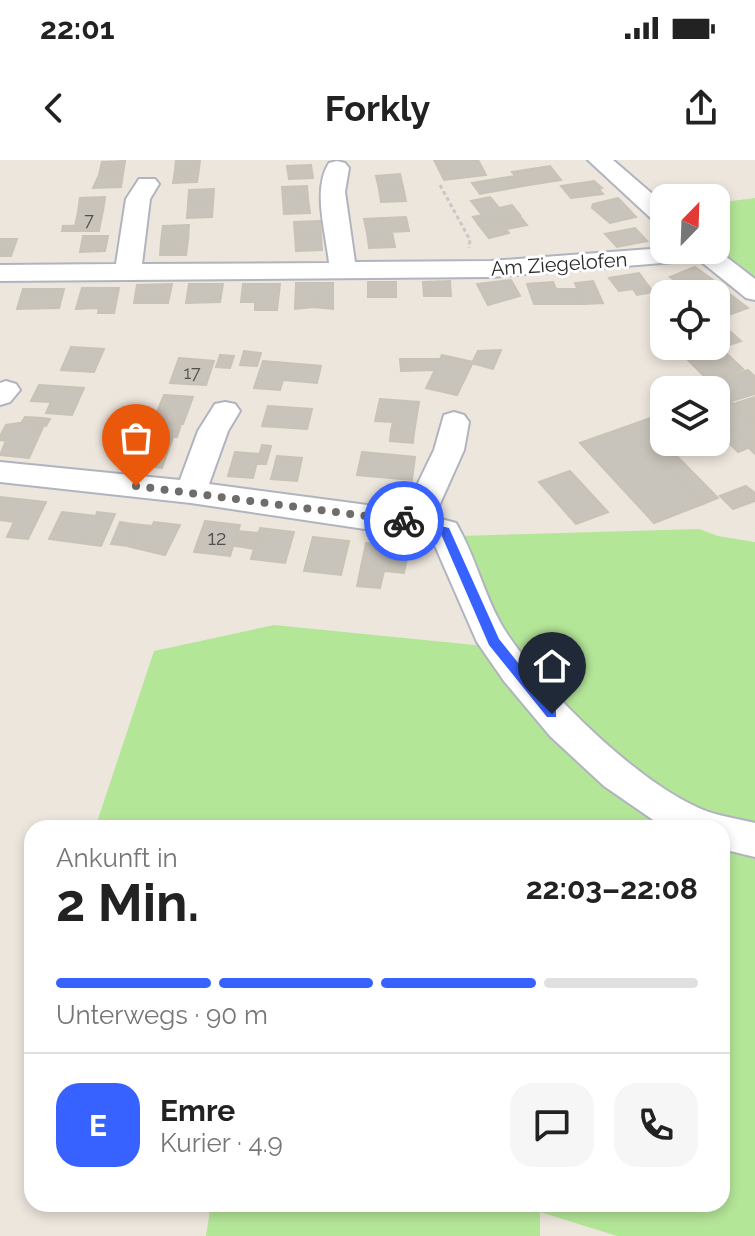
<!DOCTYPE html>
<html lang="de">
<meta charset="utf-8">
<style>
:root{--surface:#fff;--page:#f6f6f6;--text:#222;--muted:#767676;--line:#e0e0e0;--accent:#3862ff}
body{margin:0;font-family:Raleway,sans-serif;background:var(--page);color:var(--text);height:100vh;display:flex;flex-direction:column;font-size:30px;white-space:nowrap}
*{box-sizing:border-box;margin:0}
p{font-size:26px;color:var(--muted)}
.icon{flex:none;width:44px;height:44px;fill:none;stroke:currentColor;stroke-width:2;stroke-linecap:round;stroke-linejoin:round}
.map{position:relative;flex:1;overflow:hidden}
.panel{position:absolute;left:24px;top:660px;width:706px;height:392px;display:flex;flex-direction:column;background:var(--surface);border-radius:24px;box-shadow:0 4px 12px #0003}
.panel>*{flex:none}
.needle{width:52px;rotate:23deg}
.fabs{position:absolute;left:650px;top:24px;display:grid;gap:16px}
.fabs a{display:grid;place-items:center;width:80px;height:80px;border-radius:16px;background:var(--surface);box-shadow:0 4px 12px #0003;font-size:40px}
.pin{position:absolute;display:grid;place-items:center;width:68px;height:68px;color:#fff;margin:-82px -34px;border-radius:50% 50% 50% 0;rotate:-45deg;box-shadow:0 0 8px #0007}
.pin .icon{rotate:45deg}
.courier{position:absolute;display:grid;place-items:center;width:80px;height:80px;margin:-40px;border:6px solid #3862ff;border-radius:50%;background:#fff;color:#222;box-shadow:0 2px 10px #0007}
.head em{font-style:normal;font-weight:700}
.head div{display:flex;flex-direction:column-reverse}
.head{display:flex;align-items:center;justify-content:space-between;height:136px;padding:0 32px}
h1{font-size:52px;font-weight:700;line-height:60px}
.bar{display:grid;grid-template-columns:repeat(4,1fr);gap:12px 8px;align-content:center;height:96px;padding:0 32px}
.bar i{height:10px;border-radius:6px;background:var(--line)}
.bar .current{background:var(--accent)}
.bar p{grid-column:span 4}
.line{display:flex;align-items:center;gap:20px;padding:0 32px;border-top:2px solid var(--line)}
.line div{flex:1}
.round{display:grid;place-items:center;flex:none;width:84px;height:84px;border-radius:24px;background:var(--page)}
.status{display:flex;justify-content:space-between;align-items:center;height:56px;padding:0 40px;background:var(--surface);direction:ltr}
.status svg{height:22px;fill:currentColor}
header{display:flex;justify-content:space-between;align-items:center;height:104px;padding:0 32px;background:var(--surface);font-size:36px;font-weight:700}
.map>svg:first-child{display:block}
.green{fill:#b4e698}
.building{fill:#c9c4bb;stroke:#c9c2b6;stroke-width:2}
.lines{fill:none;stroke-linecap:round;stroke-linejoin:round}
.minor-casing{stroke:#b1b4bf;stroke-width:4}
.path{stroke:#c8c8c8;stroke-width:3;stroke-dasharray:4 3;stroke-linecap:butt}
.minor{fill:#fff;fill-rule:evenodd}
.route{fill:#3862ff}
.done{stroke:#6f6c69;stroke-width:8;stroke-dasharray:0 14.4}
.labels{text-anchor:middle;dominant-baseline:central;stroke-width:6;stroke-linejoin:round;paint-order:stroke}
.far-number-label{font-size:18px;fill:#52514f}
.far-street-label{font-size:20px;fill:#2b2b2b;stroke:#fff}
.number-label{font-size:20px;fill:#52514f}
</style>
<div class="status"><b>22:01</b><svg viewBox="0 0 49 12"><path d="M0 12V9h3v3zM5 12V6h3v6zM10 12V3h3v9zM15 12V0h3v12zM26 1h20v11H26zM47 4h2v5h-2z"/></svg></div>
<header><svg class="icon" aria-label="back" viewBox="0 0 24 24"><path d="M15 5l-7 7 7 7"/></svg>Forkly<svg class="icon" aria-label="share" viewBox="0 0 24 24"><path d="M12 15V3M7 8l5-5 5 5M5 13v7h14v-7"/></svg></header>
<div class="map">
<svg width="755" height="1076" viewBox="0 0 755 1076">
<rect width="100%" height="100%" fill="#ede6dd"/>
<path class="green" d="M755 38V125L716 90V43Z
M699 369 718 376 755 382V669L706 658 637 622 500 479 460 376Z
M274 465 485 486 624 633 683 668H95L154 491Z
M722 685 755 692V1076H617L540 1052V1076H206L211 1044H722Z"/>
<path class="building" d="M176 0H200L199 9 175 10Z
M434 0H478L486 15 444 20Z
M125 1 123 14 99 15 102 2Z
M311 5 313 18 289 19 287 6Z
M550 6 561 20 523 26 512 12Z
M199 9 197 22 173 23 175 10Z
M123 14 121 27 93 28 99 15Z
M400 14 403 27 379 29 376 16Z
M515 16 523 26 480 34 472 23Z
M594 21 602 28 599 29 603 34 571 38 561 26Z
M307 26 308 39 283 40 282 27Z
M403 27 406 41 381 42 379 29Z
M214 29 213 43 188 44 189 30Z
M105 37 103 51 78 52 80 38Z
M490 37 499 48 512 45 520 55 478 64 473 57 482 55 471 41Z
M618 38 636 57 610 63 592 48 593 44Z
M308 39 310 53 284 54 283 40Z
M213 43 212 57 187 58 188 44Z
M103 51 100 65 75 66 78 52Z
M519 55 527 65 506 69 498 59Z
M406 57 409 71 367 73 364 59Z
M498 59 509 73 489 78 478 64Z
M320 61 321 75 295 76 294 62Z
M100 65 99 71H62L63 66Z
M189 65 188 80 161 81 163 66Z
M635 68 647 81 617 87 605 74Z
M392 72 395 87 369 88 367 73Z
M321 75 322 90 296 91 295 76Z
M83 76H108L105 91 80 92Z
M0 79H17L11 96H0Z
M188 80 186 95H160L161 81Z
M695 107 713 120 688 130 670 117Z
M639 113 653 132 637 135 633 129 619 131 609 118Z
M511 120 520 136 488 145 477 124Z
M450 121 451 136H424L423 122Z
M593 121 603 143 584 144 575 123Z
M368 122H396V137H368Z
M553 122 556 129H578L584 144H534L527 124Z
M296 123H315L314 147 295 149Z
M315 123H333V149L314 147Z
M172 124 168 143H134L137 125Z
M189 124H223L220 142 186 143Z
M243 124H280L277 150H255V142H241Z
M82 128H119L114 153H98L99 148 76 149Z
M23 129H64L59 148 17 149Z
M727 132 748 148 726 156 716 149V136Z
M722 164 741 181 702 194 696 186H716V166Z
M679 186H696L702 194 687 197Z
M71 187 104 189 94 212 61 210Z
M501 190 493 209 472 203 478 191Z
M723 190 743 209 708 220 688 200Z
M244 191 261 193 257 206 240 205Z
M220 195 234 196 230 208 216 207Z
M442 195 473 202 457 235 426 228 435 210 401 211 400 199H440Z
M179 198 214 201 206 225 170 223Z
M263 201 321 206 317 223 283 220 280 230 254 228Z
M748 210 755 217V234L716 246V230L706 222Z
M39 225 84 228 72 255 46 253 51 242 31 241Z
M164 235 193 237 183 264 153 262Z
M755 237V264L733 244Z
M380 239 419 242 414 273 391 271 393 262 375 261Z
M730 241 755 264V294L749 288 753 286 735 269 731 270 720 260 716 262V246Z
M268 246 312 249 307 269 262 266Z
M25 257 43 258 50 259 46 266 21 263Z
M653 257 664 265V280L647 286 703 344 654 363 580 283Z
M147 261 153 262 181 264 179 271 145 268Z
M19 263 44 265 29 298 0 295 6 281 0 280V276L6 265Z
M145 268 179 271 177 277 143 274Z
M735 269 753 286 738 292 720 274Z
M391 271 414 273 413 283 390 281Z
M143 274 173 277 162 308 131 305Z
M662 281 718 338 703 344 647 286Z
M262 285 271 286 266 304H257Z
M235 292 259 294 253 318 228 316Z
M362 292 415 297 412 320 357 315Z
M277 296 302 298 297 321 271 319Z
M570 311 608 352 576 364 539 322Z
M746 326 755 333V341L733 349 720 336Z
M0 337 46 342 28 379 7 377 14 362 0 360Z
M62 352 96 356 97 352 115 354 101 386 49 379Z
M205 361 240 365 230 396 194 392Z
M120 362 133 364 127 386 111 384Z
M154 362 180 365 165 395 127 386 133 364 152 366Z
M260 368 294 372 285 403 251 399Z
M238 371 248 372 243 387 233 386Z
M248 372 259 373 254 389 243 387Z
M313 377 349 381 341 415 304 411Z
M366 383 409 388 404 413 384 411 380 428 357 426Z"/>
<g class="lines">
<defs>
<path id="minor" d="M588 0H613L664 44V64L655 62Z
M337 1 345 3 349 8 345 32 355 102 491 101 664 88 716 89 755 119V140L746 138 699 100 491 117 0 121V105L116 104 126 39 139 19H155L159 24 150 39 142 104 329 103C326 73 312 29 329 3Z
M6 221 16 224 20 230 10 242 0 245V223Z
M225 242 235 244 240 251 228 271 209 324 405 350 434 290 444 255 454 252 464 255 469 262 464 290 434 357 456 363C475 395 483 432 501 464 537 525 650 638 719 655 730 658 743 660 755 663V697L722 689V668L662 666 604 626 550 576 504 521 477 482 432 379 191 343 0 322V302L180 320 198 271 215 244Z"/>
</defs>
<use href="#minor" class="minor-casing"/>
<path class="path" d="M440 25 470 80 469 88"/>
<use href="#minor" class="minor"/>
</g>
<path class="route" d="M404 357 449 368 499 479 556 550V557H547L489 485 441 374 400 364 399 361Z"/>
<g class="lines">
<path class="done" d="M136 326 404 361"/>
</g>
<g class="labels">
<g class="far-number-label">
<text x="89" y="59">7</text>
<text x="192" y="212">17</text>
</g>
<g class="far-street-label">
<text transform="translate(559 104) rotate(-4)">Am Ziegelofen</text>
</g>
<g class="number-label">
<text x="217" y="378">12</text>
</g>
</g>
</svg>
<div class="fabs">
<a><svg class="needle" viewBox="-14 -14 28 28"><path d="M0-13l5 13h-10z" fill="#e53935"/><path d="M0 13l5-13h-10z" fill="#767676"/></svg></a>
<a><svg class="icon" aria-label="locate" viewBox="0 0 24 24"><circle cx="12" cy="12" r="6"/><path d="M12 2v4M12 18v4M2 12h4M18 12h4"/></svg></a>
<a><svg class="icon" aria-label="layers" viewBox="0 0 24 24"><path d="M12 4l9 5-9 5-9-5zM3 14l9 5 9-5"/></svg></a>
</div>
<div class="pin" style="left:136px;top:326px;background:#ea580c"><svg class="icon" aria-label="bag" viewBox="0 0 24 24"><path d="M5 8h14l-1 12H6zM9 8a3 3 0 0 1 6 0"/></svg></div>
<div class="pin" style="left:552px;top:554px;background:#1f2937"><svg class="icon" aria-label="home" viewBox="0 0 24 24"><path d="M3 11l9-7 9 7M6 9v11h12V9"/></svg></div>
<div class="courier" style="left:404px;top:361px"><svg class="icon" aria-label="bike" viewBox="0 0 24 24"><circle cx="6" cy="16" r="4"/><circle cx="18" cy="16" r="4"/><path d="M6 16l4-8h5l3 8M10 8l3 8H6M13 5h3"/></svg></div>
<section class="panel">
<div class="head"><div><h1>2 Min.</h1><p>Ankunft in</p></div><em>22:03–22:08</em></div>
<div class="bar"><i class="current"></i><i class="current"></i><i class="current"></i><i></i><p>Unterwegs · 90 m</p></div>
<div class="line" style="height:144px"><b class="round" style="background:var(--accent);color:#fff">E</b><div><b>Emre</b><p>Kurier · 4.9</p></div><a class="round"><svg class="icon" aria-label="chat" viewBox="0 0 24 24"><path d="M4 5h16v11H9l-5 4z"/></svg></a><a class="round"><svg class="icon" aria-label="phone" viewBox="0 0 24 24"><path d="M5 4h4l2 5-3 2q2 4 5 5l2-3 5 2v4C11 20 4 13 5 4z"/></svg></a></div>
</section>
</div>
